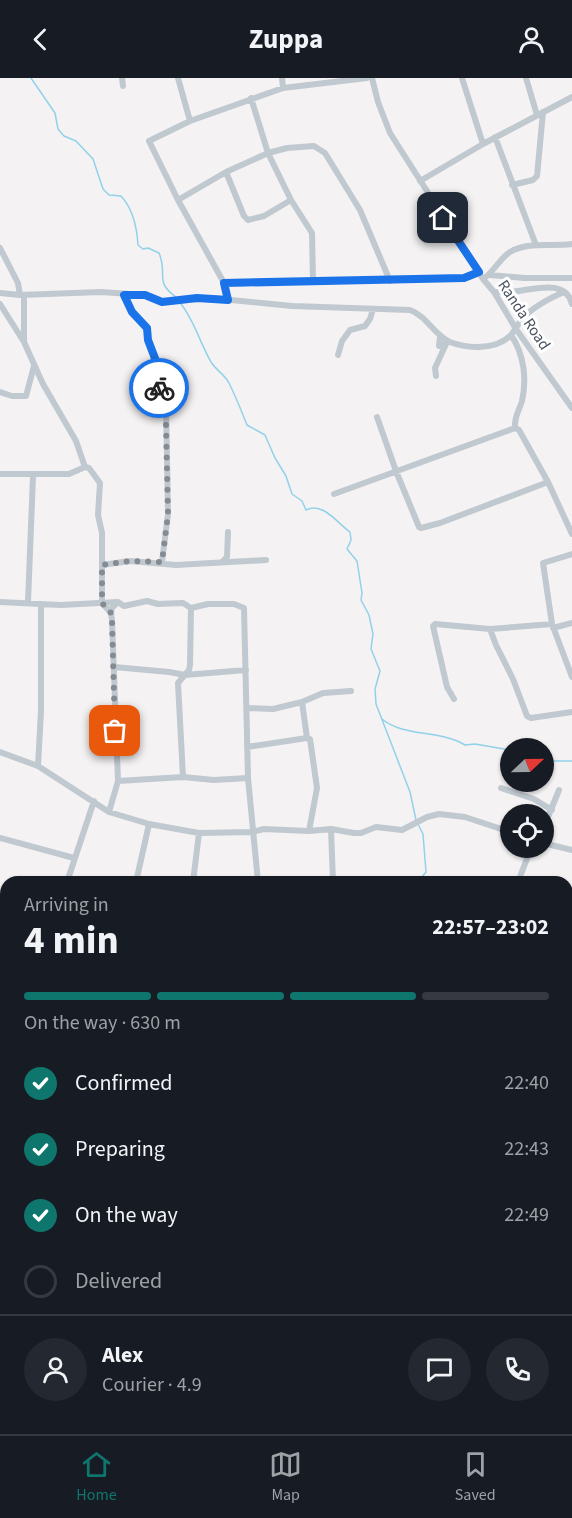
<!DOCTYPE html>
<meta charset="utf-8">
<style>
:root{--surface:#171b24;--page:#242831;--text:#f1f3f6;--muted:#9ea1a6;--line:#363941;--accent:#0f766e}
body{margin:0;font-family:"Source Sans 3",sans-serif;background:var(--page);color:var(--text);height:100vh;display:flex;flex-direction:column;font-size:22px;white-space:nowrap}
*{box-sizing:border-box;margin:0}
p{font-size:20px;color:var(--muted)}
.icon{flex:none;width:33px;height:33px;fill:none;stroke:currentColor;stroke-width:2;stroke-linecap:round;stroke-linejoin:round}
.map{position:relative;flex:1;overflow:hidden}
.sheet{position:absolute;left:0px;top:798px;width:573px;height:558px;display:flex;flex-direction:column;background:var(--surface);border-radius:18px 18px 0 0;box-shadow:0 2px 4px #0004}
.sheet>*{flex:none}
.needle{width:39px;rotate:68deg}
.buttons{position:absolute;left:500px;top:660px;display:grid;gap:12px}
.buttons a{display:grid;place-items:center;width:54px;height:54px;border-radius:50%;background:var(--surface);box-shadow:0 2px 4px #0004;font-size:30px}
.pin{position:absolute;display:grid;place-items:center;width:51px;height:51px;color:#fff;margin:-26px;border-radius:12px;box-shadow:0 3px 9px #0006}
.courier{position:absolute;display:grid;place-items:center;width:60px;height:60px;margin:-30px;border:4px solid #1a73e8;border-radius:50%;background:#fff;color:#222;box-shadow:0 2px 8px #0007}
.headline em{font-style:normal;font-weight:700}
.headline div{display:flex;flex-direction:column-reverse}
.headline{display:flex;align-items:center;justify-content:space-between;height:102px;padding:0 24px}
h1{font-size:39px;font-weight:700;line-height:45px}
.bar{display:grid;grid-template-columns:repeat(4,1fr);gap:9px 6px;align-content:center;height:72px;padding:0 24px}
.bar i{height:8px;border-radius:4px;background:var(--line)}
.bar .current{background:var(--accent)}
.bar p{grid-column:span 4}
.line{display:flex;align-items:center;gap:15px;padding:0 24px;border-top:2px solid var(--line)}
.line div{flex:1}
.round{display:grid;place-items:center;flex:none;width:63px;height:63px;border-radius:32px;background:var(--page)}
ol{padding:0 24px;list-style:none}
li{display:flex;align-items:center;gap:18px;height:66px}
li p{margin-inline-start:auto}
li .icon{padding:6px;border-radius:50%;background:var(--accent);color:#fff;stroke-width:4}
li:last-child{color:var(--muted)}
li i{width:33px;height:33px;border:3px solid var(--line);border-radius:50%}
header{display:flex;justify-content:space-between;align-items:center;height:78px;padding:0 24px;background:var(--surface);font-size:27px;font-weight:700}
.tab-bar{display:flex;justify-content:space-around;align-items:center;height:84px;border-top:2px solid var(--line);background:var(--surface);font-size:16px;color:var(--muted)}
.tab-bar a{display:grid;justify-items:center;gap:3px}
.tab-bar .current{color:var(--accent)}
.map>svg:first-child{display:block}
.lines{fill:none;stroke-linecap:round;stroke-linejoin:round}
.stream{stroke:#92d1ea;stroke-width:1.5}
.street{stroke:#c0c8d0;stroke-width:6}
.done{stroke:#868b92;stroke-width:6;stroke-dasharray:0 10.8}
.route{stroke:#1a73e8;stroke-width:8}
.labels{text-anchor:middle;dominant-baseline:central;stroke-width:6;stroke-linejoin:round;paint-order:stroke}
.street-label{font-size:16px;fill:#4a535f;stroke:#fff}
</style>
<header><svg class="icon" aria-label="back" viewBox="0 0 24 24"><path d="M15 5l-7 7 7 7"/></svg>Zuppa<svg class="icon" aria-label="person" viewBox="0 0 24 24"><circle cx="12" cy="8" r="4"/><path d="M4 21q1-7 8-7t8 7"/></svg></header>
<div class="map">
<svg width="572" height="1356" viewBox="0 0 572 1356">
<rect width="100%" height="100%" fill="#f4f2f2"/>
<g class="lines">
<path class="stream" d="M31 0 55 35 58 51 64 58 76 63 93 81 103 111 109 117 121 118C133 131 137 150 138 167L143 171 148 170 159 175C168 196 154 204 176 219
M181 226C194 242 200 265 211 284 216 292 225 297 229 305 236 319 241 332 247 347L265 357 275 380 286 398 292 416 302 423 306 432C323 423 338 446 350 454L351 462 347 471 357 483 362 515 361 522 369 537 373 556 371 571 380 593 375 611 376 626 410 714 416 742
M382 641C403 659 441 652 465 667L475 666 510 672
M543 683H572
M418 804 426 794 423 756 418 746
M374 1350 376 1356"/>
<path class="street" d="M122 0 123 8
M178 0 190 43
M282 0 283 10
M372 0 378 24 390 55 483 201 494 214 516 251 572 330
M462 0 483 66
M526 0 537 37
M251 20 268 75 291 122 312 155 313 203
M495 59 536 167
M226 94 244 138 248 142 264 138 291 122
M420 103 483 66 572 19
M512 107 533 102 537 98 543 34
M178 122 226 94 268 75 287 70 314 68 325 75 360 132 390 203
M0 170 18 205 20 217
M490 197 524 200H572
M483 201C494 194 499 181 510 174 528 163 552 169 572 166
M224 205 464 200 479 194
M494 214C502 214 510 214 518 213 536 211 566 201 572 226
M0 215 20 217 101 214 145 217 162 224 212 220 292 228 410 232C427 238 434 257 450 264 468 271 496 272 511 257 515 252 518 246 522 241 533 229 550 220 564 214
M24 217V263
M124 217 132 234 147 250 148 262 156 283 159 309 166 323 168 436 162 484
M228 222 224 205 178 122 149 63 190 43 283 10 367 0
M0 226 24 264 43 306 76 363 85 389 89 390 100 405 98 437 102 455V525L111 535 112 542 118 703 109 734
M511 257C524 276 527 301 522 323 519 333 514 339 515 350
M338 277 342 263 350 252 365 248 370 241 373 231
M436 298 435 290 446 266 439 268 440 258
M0 314 12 318H26L34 288
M377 339 396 393 419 449 421 450 440 445 548 404
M0 396H69L85 389
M334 416 515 350 519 352 548 404 572 456
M572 476 543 485 552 546 572 599
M222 484 227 479 228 454
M102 487 130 483 176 487 266 482
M0 524 61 527 118 524
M28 524 33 398
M111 535 112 530 118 524 124 528 147 523 158 526 183 525 191 530 208 526H234L244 530 248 700 258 804
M553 550 572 545
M490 551 496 567 513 601 527 638 531 640 572 634
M114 589 169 594 185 597 246 592
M454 621 447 609 433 548 435 546 490 551 552 546
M302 624 307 660
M248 630 273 631 302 624 323 615 351 613
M247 669 307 660 310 661 317 710 309 753
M0 674 38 688 109 734 149 746 199 755 252 754 264 751 309 753 331 751 354 755H361L376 749 402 752 427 739 439 736 465 739 510 754
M38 688 41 633V526
M183 699 214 702 248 700
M118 703 183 699 178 605 189 592 190 587 191 530
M501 710 534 721 552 732
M331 751 333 804
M543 751 559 712
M0 760 74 780
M543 765 572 772
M67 804 94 723
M136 804 149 746
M193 804 199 755
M518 804 531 770
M567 823 572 826
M0 836 6 839
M567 856 572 849
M0 899 6 902
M567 906 572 907
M0 969 6 972
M567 979 572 981
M0 1040 6 1044
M567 1052 572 1054
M0 1103 6 1091
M0 1124 6 1127
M567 1143 572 1146
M0 1179 6 1182
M567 1208 572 1210
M0 1248 6 1251
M567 1274 572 1277
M0 1323 6 1327
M567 1336 572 1337
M40 1350 47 1356
M162 1350 174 1356
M313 1350 316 1356
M423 1355 429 1350
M490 1356 493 1350"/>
</g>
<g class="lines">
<path class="done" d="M115 653 112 542 111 535 102 525V487L130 483 162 484 168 436 166 348V323L159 310"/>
<path class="route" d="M159 310 156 283 148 262 147 250 132 234 124 217H145L162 224 197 220 228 222 224 205 464 200 479 194 443 140"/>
</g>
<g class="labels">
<g class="street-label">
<text transform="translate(524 237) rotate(56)">Randa Road</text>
</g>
</g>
</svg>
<div class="buttons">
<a><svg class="needle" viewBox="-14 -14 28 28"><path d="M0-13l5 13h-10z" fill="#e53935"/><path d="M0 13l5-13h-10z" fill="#9ea1a6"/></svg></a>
<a><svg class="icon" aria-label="locate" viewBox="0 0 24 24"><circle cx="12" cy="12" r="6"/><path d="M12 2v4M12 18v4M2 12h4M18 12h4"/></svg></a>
</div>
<div class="pin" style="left:115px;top:653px;background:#ea580c"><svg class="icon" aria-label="bag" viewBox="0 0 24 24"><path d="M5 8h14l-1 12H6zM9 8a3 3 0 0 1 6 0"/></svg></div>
<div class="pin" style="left:443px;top:140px;background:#1f2937"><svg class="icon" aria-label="home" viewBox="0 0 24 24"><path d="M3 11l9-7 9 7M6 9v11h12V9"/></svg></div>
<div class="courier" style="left:159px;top:310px"><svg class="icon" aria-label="bike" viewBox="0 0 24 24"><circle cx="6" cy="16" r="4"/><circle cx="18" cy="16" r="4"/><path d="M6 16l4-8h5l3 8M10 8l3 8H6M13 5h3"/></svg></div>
<section class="sheet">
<div class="headline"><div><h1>4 min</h1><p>Arriving in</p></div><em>22:57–23:02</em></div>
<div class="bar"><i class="current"></i><i class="current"></i><i class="current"></i><i></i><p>On the way · 630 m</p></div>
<ol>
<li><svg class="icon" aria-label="check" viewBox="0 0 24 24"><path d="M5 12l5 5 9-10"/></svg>Confirmed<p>22:40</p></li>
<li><svg class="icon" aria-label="check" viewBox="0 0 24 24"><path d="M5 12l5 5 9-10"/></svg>Preparing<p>22:43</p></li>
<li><svg class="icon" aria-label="check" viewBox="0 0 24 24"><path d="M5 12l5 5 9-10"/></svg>On the way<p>22:49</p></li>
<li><i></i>Delivered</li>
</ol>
<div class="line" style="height:108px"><a class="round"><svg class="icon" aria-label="person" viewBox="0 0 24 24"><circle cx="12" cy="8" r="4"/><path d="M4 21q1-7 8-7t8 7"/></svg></a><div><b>Alex</b><p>Courier · 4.9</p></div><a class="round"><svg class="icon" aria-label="chat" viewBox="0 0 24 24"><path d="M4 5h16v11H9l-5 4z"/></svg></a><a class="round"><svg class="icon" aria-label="phone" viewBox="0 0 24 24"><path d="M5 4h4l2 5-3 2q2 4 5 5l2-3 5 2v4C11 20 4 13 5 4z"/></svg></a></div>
</section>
</div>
<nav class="tab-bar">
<a class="current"><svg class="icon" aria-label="home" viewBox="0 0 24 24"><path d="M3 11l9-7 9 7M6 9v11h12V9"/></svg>Home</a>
<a><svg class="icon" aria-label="map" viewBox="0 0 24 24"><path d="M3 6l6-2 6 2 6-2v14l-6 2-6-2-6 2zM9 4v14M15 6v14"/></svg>Map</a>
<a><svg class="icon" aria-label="saved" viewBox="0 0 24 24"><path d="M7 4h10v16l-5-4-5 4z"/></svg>Saved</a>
</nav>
